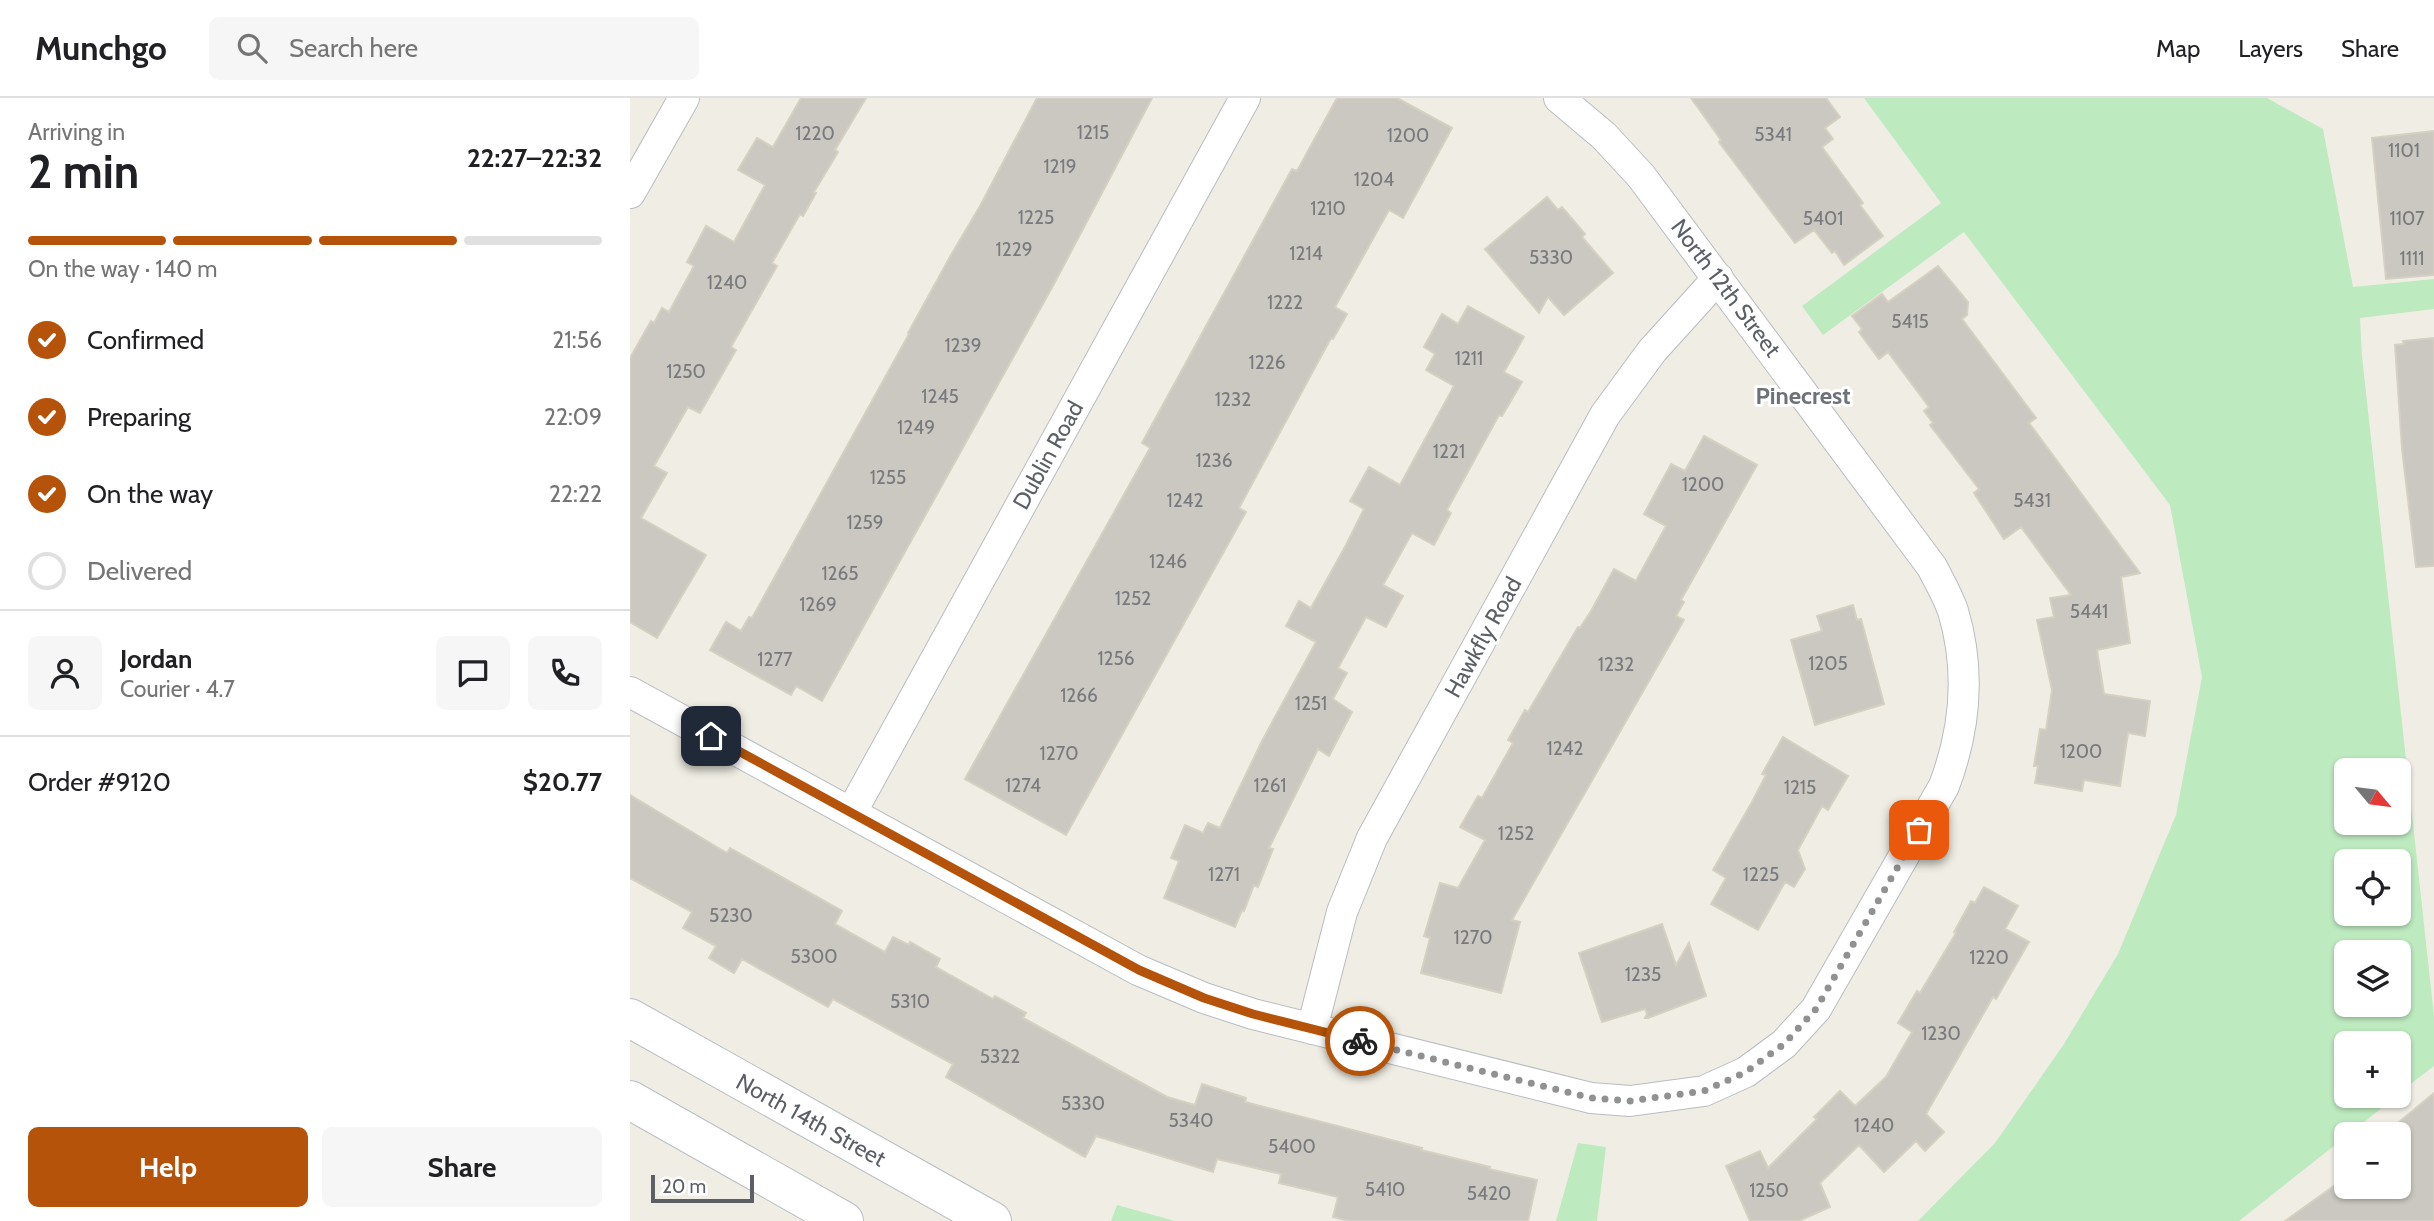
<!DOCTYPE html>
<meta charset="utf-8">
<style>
:root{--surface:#fff;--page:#f6f6f6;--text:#202124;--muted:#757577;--line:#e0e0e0;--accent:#b45309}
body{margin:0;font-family:Cabin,sans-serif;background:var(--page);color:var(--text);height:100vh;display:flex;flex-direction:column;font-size:26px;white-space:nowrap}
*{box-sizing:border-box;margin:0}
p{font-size:23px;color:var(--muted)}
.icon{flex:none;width:38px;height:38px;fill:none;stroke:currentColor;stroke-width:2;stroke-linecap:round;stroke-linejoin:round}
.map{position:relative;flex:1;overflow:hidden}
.details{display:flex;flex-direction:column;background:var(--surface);width:630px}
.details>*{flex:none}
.needle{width:46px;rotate:119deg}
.controls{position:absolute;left:1704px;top:660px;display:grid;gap:14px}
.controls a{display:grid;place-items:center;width:77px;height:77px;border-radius:10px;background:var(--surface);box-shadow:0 2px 5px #0004;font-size:35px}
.scale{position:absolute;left:21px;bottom:18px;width:103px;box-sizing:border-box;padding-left:7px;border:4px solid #5c6066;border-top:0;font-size:19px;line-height:24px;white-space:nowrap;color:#5c6066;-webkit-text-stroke:5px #fff;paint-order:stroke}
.pin{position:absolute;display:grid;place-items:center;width:60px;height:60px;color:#fff;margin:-30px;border-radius:14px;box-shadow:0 4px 10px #0006}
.courier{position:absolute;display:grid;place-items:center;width:70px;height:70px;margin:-35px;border:5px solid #b45309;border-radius:50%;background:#fff;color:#222;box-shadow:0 2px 9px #0007}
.head em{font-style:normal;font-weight:700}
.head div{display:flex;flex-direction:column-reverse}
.head{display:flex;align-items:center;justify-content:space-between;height:119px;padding:0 28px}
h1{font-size:46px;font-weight:700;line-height:52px}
.bar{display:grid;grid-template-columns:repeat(4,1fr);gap:10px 7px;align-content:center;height:84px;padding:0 28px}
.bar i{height:9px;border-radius:5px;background:var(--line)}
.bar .active{background:var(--accent)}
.bar p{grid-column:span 4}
.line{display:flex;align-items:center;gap:18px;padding:0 28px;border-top:2px solid var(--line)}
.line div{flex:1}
.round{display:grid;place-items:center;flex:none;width:74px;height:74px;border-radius:10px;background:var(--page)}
ol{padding:0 28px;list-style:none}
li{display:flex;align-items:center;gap:21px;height:77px}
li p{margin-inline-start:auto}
li .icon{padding:7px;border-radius:50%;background:var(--accent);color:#fff;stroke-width:4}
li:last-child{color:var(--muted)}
li i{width:38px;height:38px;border:4px solid var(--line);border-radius:50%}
.primary-button{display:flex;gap:14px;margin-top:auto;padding:14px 28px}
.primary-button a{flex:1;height:80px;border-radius:10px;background:var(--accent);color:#fff;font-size:28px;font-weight:700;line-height:80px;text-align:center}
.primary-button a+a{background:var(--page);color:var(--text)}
header{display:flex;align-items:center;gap:42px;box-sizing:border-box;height:98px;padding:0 35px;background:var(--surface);border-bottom:2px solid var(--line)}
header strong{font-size:33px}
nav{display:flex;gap:38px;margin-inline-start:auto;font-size:24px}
.search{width:490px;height:63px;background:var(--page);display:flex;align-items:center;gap:18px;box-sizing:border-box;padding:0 24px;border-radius:10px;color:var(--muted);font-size:26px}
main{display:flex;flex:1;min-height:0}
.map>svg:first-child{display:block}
.green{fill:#beeac0;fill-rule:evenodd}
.building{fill:#cbc8c1;stroke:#d5d0c1;stroke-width:2}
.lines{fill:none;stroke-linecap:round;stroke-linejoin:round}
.minor-casing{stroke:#b9bcc1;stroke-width:32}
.secondary-casing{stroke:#b9bdc3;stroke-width:40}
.minor{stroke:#fff;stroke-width:30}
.secondary{stroke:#fff;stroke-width:38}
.done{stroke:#909292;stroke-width:7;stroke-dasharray:0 12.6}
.route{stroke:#b45309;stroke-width:9}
.labels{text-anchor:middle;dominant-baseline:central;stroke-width:6;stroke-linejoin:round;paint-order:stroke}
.number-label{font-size:19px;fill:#787a7d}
.street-label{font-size:23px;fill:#5c6066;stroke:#fff}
.neighbourhood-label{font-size:24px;font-weight:bold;fill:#6d7278;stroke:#fff}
</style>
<header>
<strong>Munchgo</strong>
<div class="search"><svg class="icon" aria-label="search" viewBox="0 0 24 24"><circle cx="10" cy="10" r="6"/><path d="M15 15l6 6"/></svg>Search here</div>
<nav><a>Map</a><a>Layers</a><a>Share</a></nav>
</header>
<main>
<section class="details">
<div class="head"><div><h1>2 min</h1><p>Arriving in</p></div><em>22:27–22:32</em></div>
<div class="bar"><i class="active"></i><i class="active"></i><i class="active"></i><i></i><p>On the way · 140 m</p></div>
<ol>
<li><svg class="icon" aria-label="check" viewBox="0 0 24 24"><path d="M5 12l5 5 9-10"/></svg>Confirmed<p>21:56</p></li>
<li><svg class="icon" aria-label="check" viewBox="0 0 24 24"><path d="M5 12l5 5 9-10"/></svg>Preparing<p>22:09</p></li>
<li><svg class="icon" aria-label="check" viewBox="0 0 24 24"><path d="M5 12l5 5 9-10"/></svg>On the way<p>22:22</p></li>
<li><i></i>Delivered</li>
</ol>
<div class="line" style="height:126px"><a class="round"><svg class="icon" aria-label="person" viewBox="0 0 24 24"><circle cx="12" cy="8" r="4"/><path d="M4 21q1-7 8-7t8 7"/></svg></a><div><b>Jordan</b><p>Courier · 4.7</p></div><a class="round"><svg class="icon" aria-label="chat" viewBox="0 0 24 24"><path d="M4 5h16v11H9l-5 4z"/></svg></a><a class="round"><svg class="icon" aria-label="phone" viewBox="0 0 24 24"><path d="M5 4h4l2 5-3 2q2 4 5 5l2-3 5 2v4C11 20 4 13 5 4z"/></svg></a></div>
<div class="line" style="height:91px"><div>Order #9120</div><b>$20.77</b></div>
<div class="primary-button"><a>Help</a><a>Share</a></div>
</section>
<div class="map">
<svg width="1804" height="1123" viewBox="0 0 1804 1123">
<rect width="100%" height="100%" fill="#f0eee4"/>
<path class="green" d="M1234 0H1637L1693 31 1723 189 1804 181V211L1730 220 1732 258 1804 918V968L1769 995V945H1717V998H1767L1609 1123H1288L1365 1045 1434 946 1488 856 1546 717 1572 579 1540 407 1334 134 1193 237 1172 208 1311 105ZM1717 672H1769V724H1717ZM1717 763H1769V816H1717ZM1717 854H1769V906H1717Z
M948 1045 976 1049 967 1123H926Z
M487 1107 545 1123H481Z"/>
<path class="building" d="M171 0H236L205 52 208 54 184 94 186 95 173 118 170 116 142 165 147 168 101 249 106 252 70 315 58 309 24 368 37 375 11 420 76 457 27 540 0 524V260L21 223 24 225 32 210 39 214 64 168 57 164 76 128 104 144 135 87 108 72 127 40 143 49Z
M407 0H522L424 186 192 603 166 588 161 597 80 552 96 524 111 533 119 519 122 520 279 236 278 235 321 157 350 108Z
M707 0H767L822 30 773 120 759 112 705 209 717 216 703 241 701 240 609 410 616 414 436 737 335 681 520 350 512 345 662 71 667 73Z
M1061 0H1196L1210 19 1195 30 1203 41 1192 49 1233 105 1230 107 1253 138 1214 167 1205 153 1202 155 1184 132 1165 145 1089 44 1091 42Z
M1804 33V177L1756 181 1742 40Z
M917 99 928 112 932 109 955 136 952 139 983 175 934 217 918 199 909 215 855 151Z
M1308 168 1338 204 1337 217 1332 221 1406 320 1399 325 1510 475 1491 479 1500 545 1467 552 1474 596 1520 603 1515 638 1498 635 1490 688 1454 682 1452 693 1405 685 1408 668H1404L1410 631 1416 632 1422 592 1407 522 1424 519 1420 500 1441 497 1391 429 1374 441 1344 395 1349 391 1300 327 1303 325 1294 313 1299 309 1258 254 1249 261 1229 234 1232 231 1222 218 1252 196 1258 204Z
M838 208 894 239 874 274 892 284 872 318 869 317 817 412 821 415 804 447 782 435 753 487 773 498 756 529 736 519 708 570 717 575 703 601 722 614 699 658 688 651 639 750 643 751 628 789 624 787 614 813 612 812 605 829 534 800 549 763 541 760 555 727 573 735 578 725 590 730 633 641 686 544 656 528 669 503 681 510 716 447 734 411 720 403 739 369 770 387 824 288 796 272 805 256 794 249 812 216 828 226Z
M1804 240V468L1786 469 1772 351 1765 247 1774 246 1773 243Z
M1074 338 1127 367 1051 502 1054 504 1046 518 1054 522 882 822 890 824 871 895 791 875 800 840 794 838 810 785 828 790 855 742 830 729 848 698 852 700 883 645 878 642 895 612 898 614 948 529 950 530 961 513 984 471 1006 483 1036 428 1014 416 1041 366 1055 373Z
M1223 507 1227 522 1231 521 1254 606 1185 627 1161 542 1192 533 1187 518Z
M1153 639 1218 678 1198 712 1192 708 1168 752 1175 771 1164 789 1155 784 1128 832 1081 806 1096 780 1083 772 1122 704 1136 677 1132 676Z
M0 697 97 755 100 750 212 813 205 826 255 854 263 839 279 847 280 844 310 861 306 869 363 901 365 898 396 915 393 920 537 999 565 1007 572 986 616 1000 615 1004 792 1050 791 1052 860 1069 859 1071 907 1082 898 1123H719L703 1119 708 1099 649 1085 651 1076 587 1061 583 1074 466 1038 455 1059 316 979 323 966 203 901 198 909 112 861 104 875 79 860 86 848 53 830 62 814 0 780Z
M1354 789 1388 808 1375 831 1399 844 1366 901 1363 899 1296 1016 1314 1034 1295 1053 1286 1043 1254 1074 1229 1047 1190 1085 1200 1109 1169 1123H1120L1096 1068 1130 1053 1138 1070 1187 1021 1184 1019 1210 993 1225 1008 1256 979 1282 934 1268 925 1287 893 1290 895 1326 835 1324 834 1341 803 1345 805Z
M1032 826 1046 867 1059 845 1076 898 1018 920H1015L1017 916 1015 911 972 924 949 855Z
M1804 995V1123H1655L1704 1088H1769V1024Z"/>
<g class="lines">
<defs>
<path id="minor" d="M0 95 54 0
M0 594 508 872 574 900 623 916 961 1000 1000 1003 1074 993 1116 974 1154 946 1186 911 1314 688C1336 630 1341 573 1323 513 1318 498 1309 483 1302 469L1011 78 974 38 929 0
M221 715 615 0
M682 931 712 814 742 740 975 317 1022 253 1088 180"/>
<path id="secondary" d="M0 920 362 1123
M0 1002 214 1123"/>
</defs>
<use href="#minor" class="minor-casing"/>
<use href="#secondary" class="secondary-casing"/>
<use href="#minor" class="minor"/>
<use href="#secondary" class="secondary"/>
</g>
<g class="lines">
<path class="done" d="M730 943 961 1000 1000 1003 1074 993 1116 974 1154 946 1186 911 1289 732"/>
<path class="route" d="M81 638 509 872 574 900 623 916 730 943"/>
</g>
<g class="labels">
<g class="number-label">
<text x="463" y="34">1215</text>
<text x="185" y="35">1220</text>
<text x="1143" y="36">5341</text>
<text x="778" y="37">1200</text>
<text x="1774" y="52">1101</text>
<text x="430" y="68">1219</text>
<text x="744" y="81">1204</text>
<text x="698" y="110">1210</text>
<text x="406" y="119">1225</text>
<text x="1193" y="120">5401</text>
<text x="1777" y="120">1107</text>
<text x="384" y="151">1229</text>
<text x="676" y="155">1214</text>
<text x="921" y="159">5330</text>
<text x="1782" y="160">1111</text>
<text x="97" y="184">1240</text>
<text x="655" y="204">1222</text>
<text x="1280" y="223">5415</text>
<text x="333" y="247">1239</text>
<text x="839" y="260">1211</text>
<text x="637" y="264">1226</text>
<text x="56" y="273">1250</text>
<text x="310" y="298">1245</text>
<text x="603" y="301">1232</text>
<text x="286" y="329">1249</text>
<text x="819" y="353">1221</text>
<text x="584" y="362">1236</text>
<text x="258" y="379">1255</text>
<text x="1073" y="386">1200</text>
<text x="555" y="402">1242</text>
<text x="1402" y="402">5431</text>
<text x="235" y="424">1259</text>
<text x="538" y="463">1246</text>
<text x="210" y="475">1265</text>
<text x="503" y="500">1252</text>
<text x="188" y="506">1269</text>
<text x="1459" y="513">5441</text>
<text x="486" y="560">1256</text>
<text x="145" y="561">1277</text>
<text x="1198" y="565">1205</text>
<text x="986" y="566">1232</text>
<text x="449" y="597">1266</text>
<text x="681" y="605">1251</text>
<text x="935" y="650">1242</text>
<text x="1451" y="653">1200</text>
<text x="429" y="655">1270</text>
<text x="393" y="687">1274</text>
<text x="640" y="687">1261</text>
<text x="1170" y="689">1215</text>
<text x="886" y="735">1252</text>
<text x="594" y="776">1271</text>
<text x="1131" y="776">1225</text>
<text x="101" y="817">5230</text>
<text x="843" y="839">1270</text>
<text x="184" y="858">5300</text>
<text x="1359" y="859">1220</text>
<text x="1013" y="876">1235</text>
<text x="280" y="903">5310</text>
<text x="1311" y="935">1230</text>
<text x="370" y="958">5322</text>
<text x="453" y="1005">5330</text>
<text x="561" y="1022">5340</text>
<text x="1244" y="1027">1240</text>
<text x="662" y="1048">5400</text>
<text x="755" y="1091">5410</text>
<text x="1139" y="1092">1250</text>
<text x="859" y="1095">5420</text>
</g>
<g class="street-label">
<text transform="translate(1096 190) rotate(53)">North 12th Street</text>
<text transform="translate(418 357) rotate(-61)">Dublin Road</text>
<text transform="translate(853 539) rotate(-61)">Hawkfly Road</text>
<text transform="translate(181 1022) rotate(29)">North 14th Street</text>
</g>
<g class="neighbourhood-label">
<text x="1173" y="297">Pinecrest</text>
</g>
</g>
</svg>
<div class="controls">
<a><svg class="needle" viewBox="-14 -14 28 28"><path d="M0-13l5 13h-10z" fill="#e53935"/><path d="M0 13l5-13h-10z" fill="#757577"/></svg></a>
<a><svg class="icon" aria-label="locate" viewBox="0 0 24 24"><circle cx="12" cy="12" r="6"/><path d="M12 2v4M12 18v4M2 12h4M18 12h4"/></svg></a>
<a><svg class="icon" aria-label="layers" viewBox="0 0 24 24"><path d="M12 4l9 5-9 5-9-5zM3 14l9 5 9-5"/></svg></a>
<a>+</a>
<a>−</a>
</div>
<div class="scale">20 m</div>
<div class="pin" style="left:1289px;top:732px;background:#ea580c"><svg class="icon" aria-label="bag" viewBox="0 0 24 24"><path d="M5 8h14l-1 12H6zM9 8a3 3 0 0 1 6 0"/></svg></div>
<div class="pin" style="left:81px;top:638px;background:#1f2937"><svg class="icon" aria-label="home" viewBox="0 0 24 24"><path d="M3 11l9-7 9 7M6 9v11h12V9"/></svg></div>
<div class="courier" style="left:730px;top:943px"><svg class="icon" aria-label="bike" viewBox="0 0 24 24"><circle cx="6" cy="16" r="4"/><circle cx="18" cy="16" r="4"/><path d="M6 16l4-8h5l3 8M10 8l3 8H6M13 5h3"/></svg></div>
</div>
</main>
